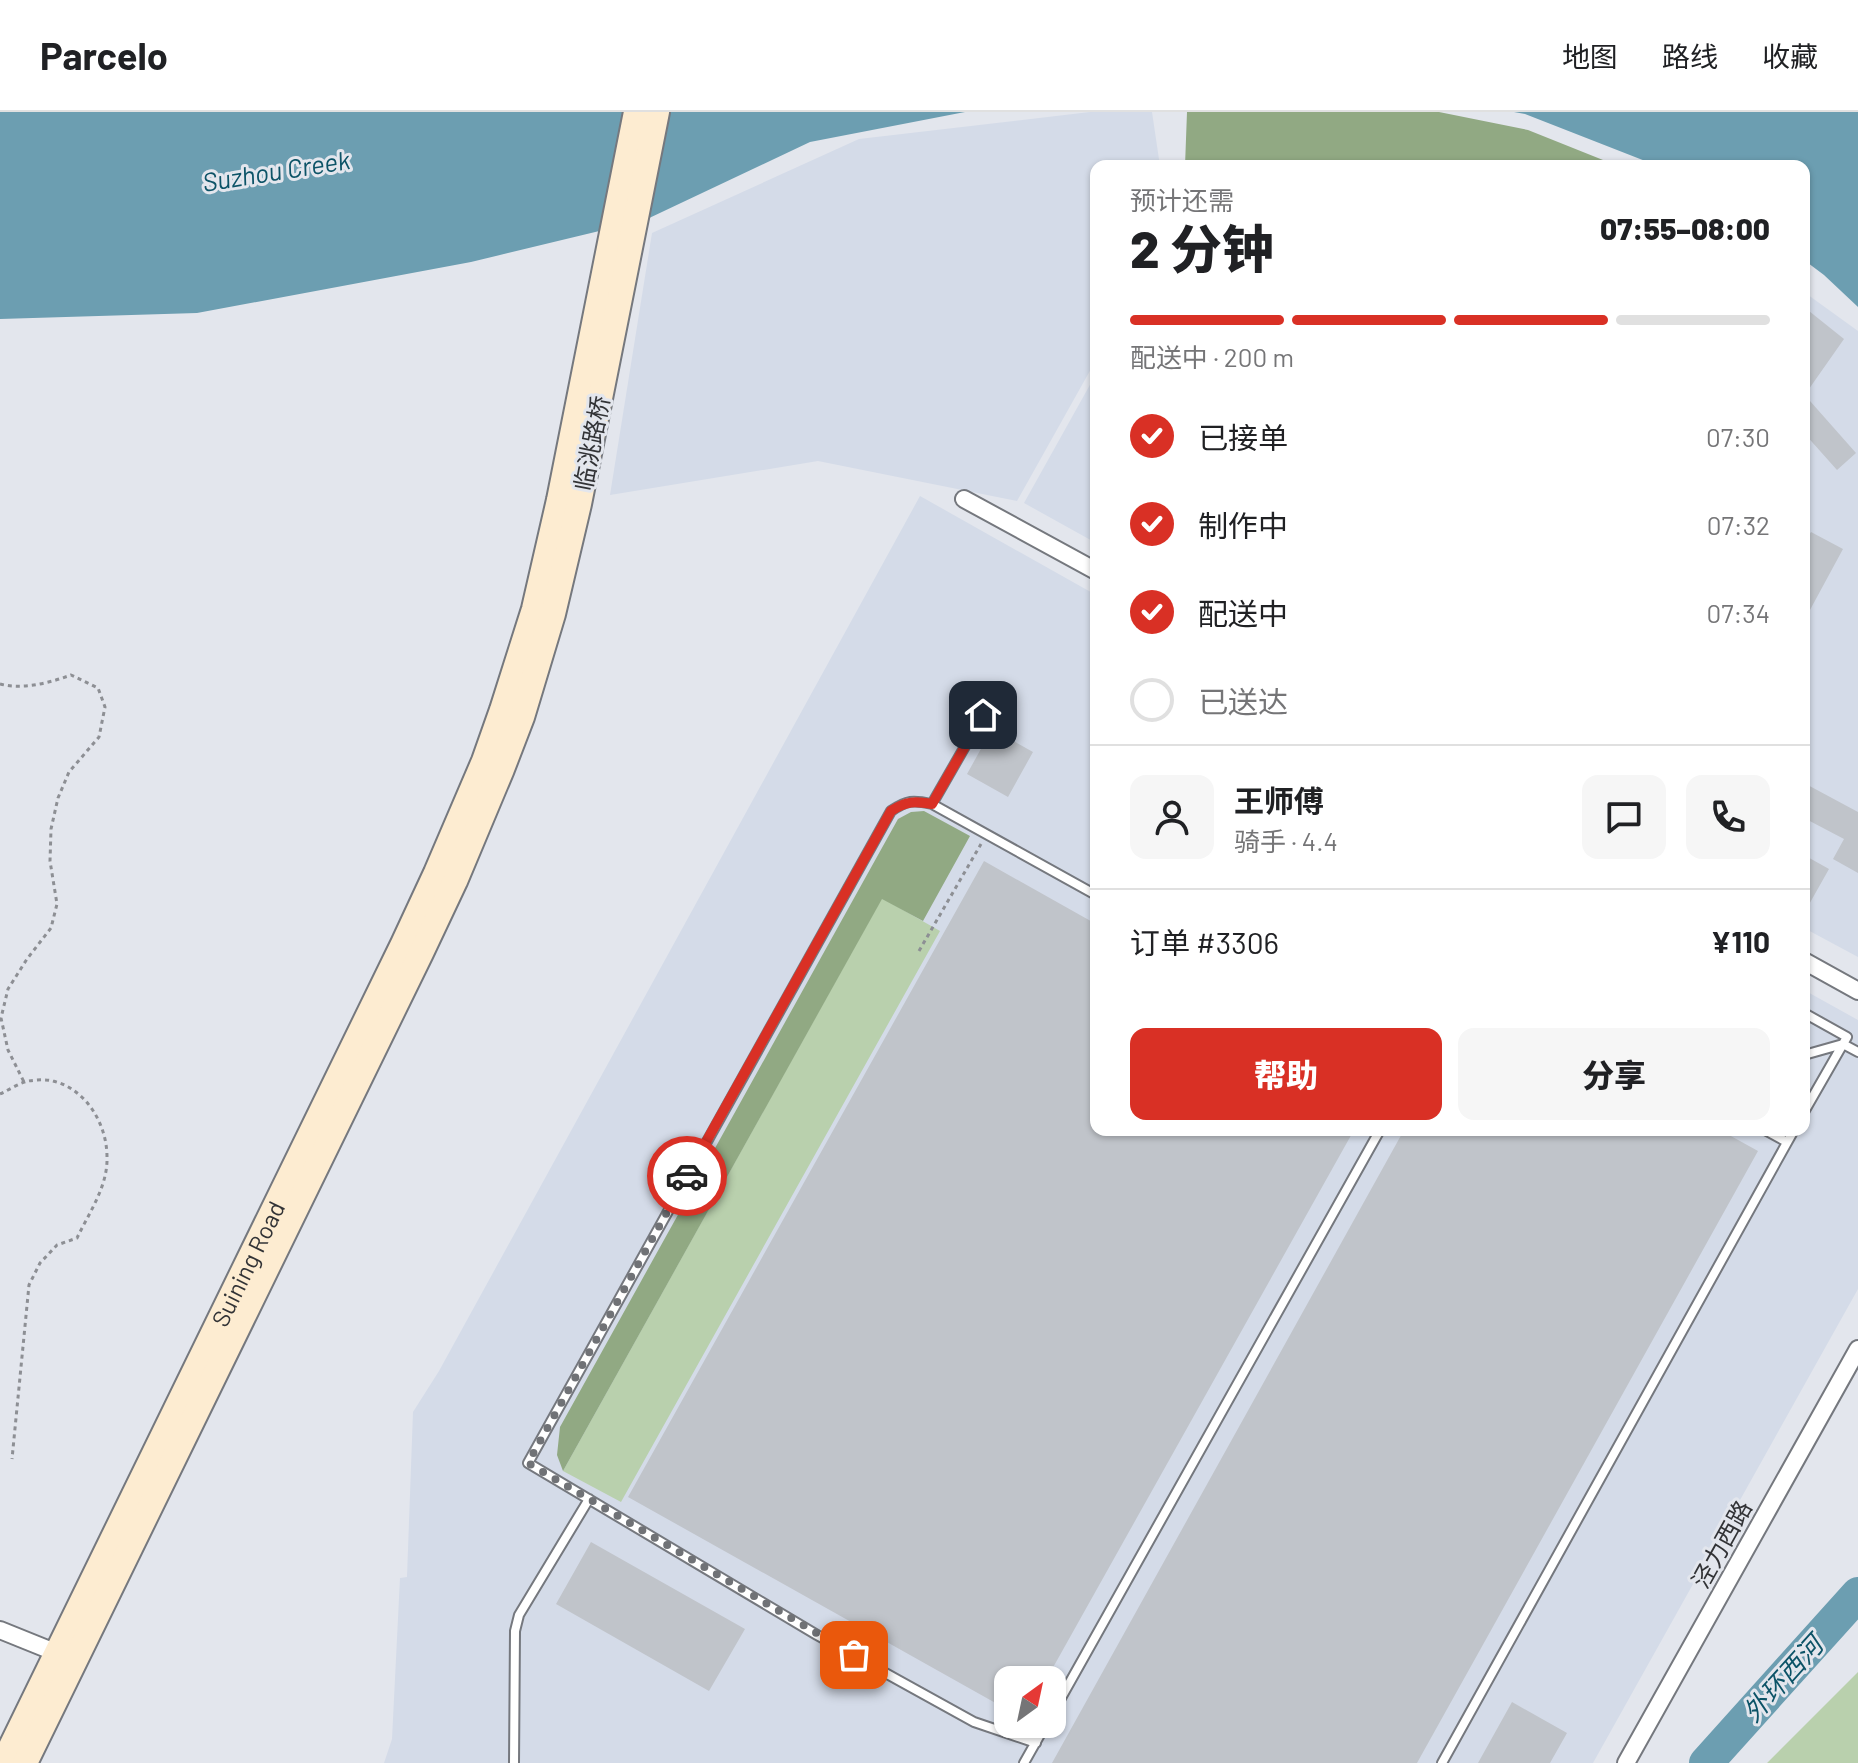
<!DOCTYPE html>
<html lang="zh">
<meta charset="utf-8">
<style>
:root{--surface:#fff;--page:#f6f6f6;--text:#202124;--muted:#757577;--line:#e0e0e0;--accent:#d93025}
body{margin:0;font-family:Barlow,"Noto Sans SC",sans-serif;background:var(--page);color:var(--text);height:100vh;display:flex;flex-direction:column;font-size:30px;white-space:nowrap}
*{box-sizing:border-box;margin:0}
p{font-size:26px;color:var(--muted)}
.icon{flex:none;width:44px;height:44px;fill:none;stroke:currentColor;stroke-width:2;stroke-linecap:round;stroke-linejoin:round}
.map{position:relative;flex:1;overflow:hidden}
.panel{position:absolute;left:1090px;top:48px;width:720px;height:976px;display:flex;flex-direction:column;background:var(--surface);border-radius:16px;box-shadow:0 2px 6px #0004}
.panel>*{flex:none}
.needle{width:52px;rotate:33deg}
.buttons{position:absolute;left:994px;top:1554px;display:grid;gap:16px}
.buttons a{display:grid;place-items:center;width:72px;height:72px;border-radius:16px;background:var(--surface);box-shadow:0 2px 6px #0004;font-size:40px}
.pin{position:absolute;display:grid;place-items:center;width:68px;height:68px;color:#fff;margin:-34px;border-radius:16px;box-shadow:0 4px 12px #0006}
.courier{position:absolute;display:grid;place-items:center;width:80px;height:80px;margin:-40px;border:6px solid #d93025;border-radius:50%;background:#fff;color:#222;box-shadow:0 2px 10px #0007}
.headline em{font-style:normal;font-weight:800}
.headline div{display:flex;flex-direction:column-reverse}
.headline{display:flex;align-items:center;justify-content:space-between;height:136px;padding:0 40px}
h1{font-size:52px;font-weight:800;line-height:60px}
.bar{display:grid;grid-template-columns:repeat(4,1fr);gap:12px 8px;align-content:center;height:96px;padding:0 40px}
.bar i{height:10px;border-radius:6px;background:var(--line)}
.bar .current{background:var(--accent)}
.bar p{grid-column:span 4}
.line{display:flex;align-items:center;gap:20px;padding:0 40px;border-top:2px solid var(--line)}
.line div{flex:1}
.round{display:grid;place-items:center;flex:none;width:84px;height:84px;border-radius:16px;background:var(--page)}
ol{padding:0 40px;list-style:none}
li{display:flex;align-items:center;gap:24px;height:88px}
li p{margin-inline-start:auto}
li .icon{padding:8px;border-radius:50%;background:var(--accent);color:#fff;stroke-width:4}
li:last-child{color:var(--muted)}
li i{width:44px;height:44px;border:4px solid var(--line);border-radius:50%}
.action{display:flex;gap:16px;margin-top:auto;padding:16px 40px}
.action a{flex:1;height:92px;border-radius:16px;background:var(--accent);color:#fff;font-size:32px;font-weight:800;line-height:92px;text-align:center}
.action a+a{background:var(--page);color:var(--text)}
header{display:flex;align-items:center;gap:48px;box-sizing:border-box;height:112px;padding:0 40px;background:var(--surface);border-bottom:2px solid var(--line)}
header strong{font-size:38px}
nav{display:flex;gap:44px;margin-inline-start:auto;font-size:28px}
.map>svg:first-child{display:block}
.built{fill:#d4dbe8;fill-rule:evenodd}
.green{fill:#b9d0ad}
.forest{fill:#91a983}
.water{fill:#6c9eb1}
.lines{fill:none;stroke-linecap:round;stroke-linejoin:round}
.river{stroke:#6c9eb1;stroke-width:34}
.building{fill:#c0c4ca}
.service-casing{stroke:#75787e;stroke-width:12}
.minor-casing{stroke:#75787e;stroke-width:20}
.secondary-casing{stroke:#75787e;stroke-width:28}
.path{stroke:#8d8f94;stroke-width:3;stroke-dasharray:4 4;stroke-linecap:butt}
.service{stroke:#fff;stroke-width:8}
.minor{stroke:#fff;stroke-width:16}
.secondary{stroke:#fdecd1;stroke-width:24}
.done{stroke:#707276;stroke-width:8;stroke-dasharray:0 14.4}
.route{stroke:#d93025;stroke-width:10}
.labels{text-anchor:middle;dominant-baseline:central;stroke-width:6;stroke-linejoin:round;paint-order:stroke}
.street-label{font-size:24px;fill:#323336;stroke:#e3e6ed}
.water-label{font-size:26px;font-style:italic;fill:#0c5367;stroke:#e3e6ed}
</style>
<header>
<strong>Parcelo</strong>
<nav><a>地图</a><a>路线</a><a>收藏</a></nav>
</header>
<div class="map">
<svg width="1858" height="1651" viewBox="0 0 1858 1651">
<rect width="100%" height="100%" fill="#e3e6ed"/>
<path class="built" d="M1090 0H1152L1160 54H1096V248L1017 389 818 349 610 383 652 121 859 27Z
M1804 180 1858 219V845L1804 816Z
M1096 262V431L1024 391Z
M920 384 1096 483V1018H1804V878L1858 908V1177L1593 1651H384L392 1627 400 1466 407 1465 413 1300 439 1259ZM1008 1568H1052V1612H1008Z"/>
<path class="green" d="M882 786 940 819 621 1390 563 1359Z
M1858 1560V1651H1767Z"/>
<path class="forest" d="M1187 0H1439L1528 18 1618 54H1185Z
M924 699 970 724 923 809 882 787 563 1359 557 1343 560 1315 898 707 911 700Z"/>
<path class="water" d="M0 0H965L810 30 645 108 471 150 197 201 0 207Z
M1514 0H1858V195L1824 163 1804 148V54H1658L1525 2Z"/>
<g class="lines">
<path class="river" d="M1706 1651 1858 1482"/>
</g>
<path class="building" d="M1804 195 1844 227 1804 284Z
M1810 289 1856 341 1837 358 1804 321V294Z
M1811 420 1843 437 1804 509V432Z
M992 617 1033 640 1008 685 967 662Z
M1804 671 1858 700V761L1833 747 1844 727 1804 706Z
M1804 743 1829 757 1807 796 1804 794Z
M984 749 1096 812V1018H1354L1046 1568H1008V1598L628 1385Z
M1404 1018H1720L1758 1039 1417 1651H1052Z
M591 1430 745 1517 709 1579 556 1492Z
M1512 1590 1567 1621 1550 1651H1478Z"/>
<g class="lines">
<defs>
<path id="service" d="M932 692 983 603
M1804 901 1847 925 1804 1000
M1804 943 1843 932 1858 940
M1765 1018 1787 1030
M1052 1602 1380 1018
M1036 1631 974 1610 898 1568 817 1523 528 1351 891 699C907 688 913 688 932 692L1096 783
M514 1651 515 1519 519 1503 589 1387
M1024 1651 1046 1612
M1442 1651 1794 1018"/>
<path id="minor" d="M964 387 1096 459
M1804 849 1858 879
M0 1518 57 1541
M1626 1651 1858 1237"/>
<g id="secondary">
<path id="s1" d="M3 1651 403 832 436 761 484 649 502 598 534 497 559 388 636 0"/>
<path d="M25 1651 421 841 455 769 502 657 522 605 553 502 579 392 657 0"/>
</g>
</defs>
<use href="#service" class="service-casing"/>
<use href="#minor" class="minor-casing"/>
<use href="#secondary" class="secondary-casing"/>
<path class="path" d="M0 572C23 578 49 571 71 563L98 576 105 595 99 625 69 660 58 686 51 717 50 749 57 792 51 816 27 847 8 877 1 906 8 938 24 970
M919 839 981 732
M0 982C9 978 19 971 28 969 36 968 46 967 53 969 86 977 107 1012 107 1045 108 1074 89 1101 77 1126L57 1133 40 1151 29 1173 12 1347"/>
<use href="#service" class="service"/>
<use href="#minor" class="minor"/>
<use href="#secondary" class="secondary"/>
</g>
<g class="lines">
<path class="done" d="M687 1064 528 1351 854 1543"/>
<path class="route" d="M687 1064 891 699C906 689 915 689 932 692L983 603"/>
</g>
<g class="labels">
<g class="street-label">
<text transform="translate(591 331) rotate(-79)">临洮路桥</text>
<text stroke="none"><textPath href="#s1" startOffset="556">Suining Road</textPath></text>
<text transform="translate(1721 1432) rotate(-61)">泾力西路</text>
</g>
<g class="water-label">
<text transform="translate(276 58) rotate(-9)">Suzhou Creek</text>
<text transform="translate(1782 1566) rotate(-48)">外环西河</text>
</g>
</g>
</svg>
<div class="buttons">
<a><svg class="needle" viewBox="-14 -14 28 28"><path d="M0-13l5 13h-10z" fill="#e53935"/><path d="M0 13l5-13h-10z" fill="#757577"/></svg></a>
</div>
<div class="pin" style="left:854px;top:1543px;background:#ea580c"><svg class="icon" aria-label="bag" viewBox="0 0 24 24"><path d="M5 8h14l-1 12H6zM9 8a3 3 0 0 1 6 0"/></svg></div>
<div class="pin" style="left:983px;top:603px;background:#1f2937"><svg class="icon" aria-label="home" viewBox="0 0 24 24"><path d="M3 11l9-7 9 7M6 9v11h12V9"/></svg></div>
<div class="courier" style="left:687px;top:1064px"><svg class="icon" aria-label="car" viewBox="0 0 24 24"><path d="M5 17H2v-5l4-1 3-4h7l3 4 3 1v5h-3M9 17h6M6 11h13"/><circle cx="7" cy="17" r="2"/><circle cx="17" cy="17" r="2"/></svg></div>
<section class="panel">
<div class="headline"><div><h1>2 分钟</h1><p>预计还需</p></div><em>07:55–08:00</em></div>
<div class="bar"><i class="current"></i><i class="current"></i><i class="current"></i><i></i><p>配送中 · 200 m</p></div>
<ol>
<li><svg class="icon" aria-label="check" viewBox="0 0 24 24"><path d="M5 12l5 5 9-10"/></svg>已接单<p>07:30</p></li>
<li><svg class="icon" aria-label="check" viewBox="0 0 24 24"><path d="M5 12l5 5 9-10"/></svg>制作中<p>07:32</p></li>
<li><svg class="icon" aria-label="check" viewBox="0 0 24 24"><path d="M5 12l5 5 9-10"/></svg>配送中<p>07:34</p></li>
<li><i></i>已送达</li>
</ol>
<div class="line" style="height:144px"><a class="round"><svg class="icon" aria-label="person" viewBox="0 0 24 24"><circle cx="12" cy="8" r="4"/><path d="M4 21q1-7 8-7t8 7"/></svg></a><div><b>王师傅</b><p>骑手 · 4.4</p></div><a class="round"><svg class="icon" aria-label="chat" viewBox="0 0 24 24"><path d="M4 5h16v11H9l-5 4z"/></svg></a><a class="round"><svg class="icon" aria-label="phone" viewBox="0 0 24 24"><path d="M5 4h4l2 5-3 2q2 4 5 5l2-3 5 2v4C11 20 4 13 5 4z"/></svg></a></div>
<div class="line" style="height:104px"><div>订单 #3306</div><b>¥110</b></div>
<div class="action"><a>帮助</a><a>分享</a></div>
</section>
</div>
